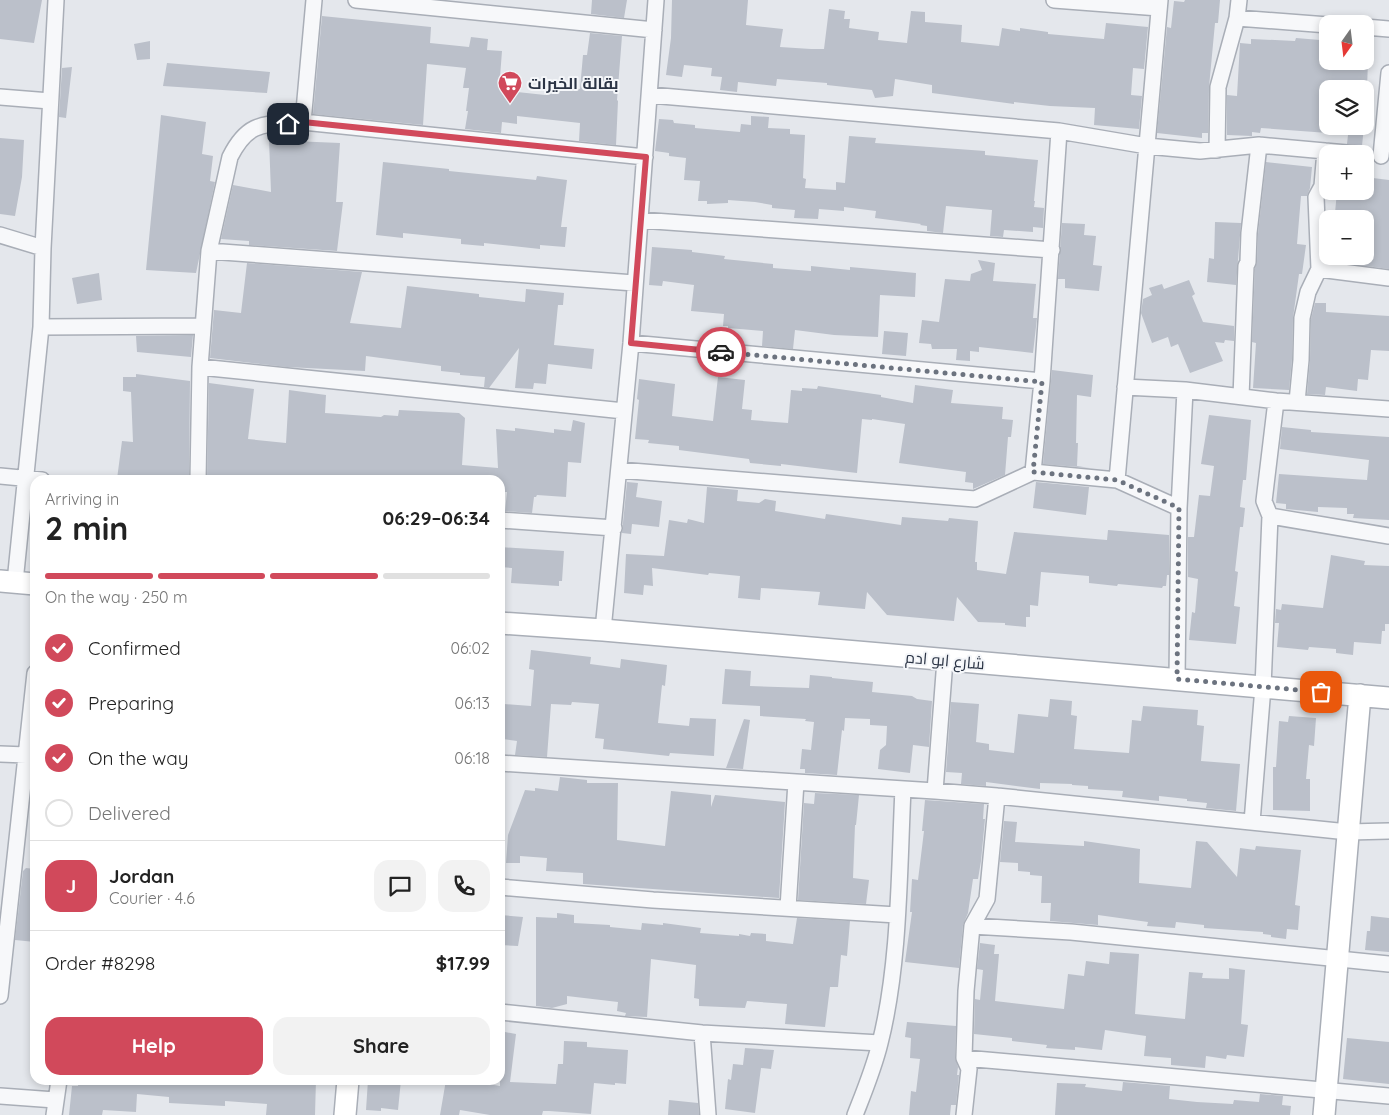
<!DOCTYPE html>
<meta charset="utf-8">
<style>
:root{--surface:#fff;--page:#f2f2f2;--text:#222;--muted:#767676;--line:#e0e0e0;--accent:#d1495b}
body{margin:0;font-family:Quicksand,Cairo,sans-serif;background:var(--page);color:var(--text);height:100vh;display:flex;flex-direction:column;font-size:19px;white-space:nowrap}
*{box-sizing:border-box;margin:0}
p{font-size:16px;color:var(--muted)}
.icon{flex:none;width:28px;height:28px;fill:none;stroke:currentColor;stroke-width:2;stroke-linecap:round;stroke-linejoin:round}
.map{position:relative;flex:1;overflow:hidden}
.details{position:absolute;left:30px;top:475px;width:475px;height:610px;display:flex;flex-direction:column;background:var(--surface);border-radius:15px;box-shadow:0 2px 8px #0003}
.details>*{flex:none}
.needle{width:32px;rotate:194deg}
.fabs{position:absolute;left:1319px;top:15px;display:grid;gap:10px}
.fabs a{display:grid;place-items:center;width:55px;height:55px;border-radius:10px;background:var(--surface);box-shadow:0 2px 8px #0003;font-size:25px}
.pin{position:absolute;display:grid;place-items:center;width:42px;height:42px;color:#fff;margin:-21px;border-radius:10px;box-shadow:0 2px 8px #0006}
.courier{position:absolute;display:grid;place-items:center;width:50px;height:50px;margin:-25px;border:4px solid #d1495b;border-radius:50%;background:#fff;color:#222;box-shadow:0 1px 6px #0007}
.overview em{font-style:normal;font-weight:800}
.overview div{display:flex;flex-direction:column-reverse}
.overview{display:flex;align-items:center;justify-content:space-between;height:85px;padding:0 15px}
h1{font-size:32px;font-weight:800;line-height:38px}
.bar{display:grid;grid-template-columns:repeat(4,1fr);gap:8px 5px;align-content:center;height:60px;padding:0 15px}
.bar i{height:6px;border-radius:4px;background:var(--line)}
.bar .current{background:var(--accent)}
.bar p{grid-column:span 4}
.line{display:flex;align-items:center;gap:12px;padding:0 15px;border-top:1px solid var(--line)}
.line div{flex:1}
.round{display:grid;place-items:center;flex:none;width:52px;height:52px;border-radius:15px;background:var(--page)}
ol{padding:0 15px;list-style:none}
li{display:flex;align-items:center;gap:15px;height:55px}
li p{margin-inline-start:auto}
li .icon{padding:5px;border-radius:50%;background:var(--accent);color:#fff;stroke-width:4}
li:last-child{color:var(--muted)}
li i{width:28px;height:28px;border:2px solid var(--line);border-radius:50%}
.action{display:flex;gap:10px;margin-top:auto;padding:10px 15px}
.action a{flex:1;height:58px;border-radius:15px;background:var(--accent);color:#fff;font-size:20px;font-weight:800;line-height:58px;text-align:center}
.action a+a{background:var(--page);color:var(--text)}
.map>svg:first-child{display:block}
.building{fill:#bbc0ca}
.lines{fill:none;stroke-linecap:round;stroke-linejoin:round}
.street-casing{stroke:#a9aeb7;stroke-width:18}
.secondary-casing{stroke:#a9aeb7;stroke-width:24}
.street{stroke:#f7f8fa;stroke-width:15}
.secondary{stroke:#fff;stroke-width:21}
.done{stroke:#6c737f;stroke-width:5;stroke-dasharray:0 9}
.route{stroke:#d1495b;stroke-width:6}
.labels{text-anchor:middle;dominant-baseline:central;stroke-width:4;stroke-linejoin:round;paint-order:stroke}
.poi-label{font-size:16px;font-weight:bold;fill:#2b3445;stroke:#f4f6f9;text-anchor:start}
.street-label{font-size:16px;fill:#2b3445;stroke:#f4f6f9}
</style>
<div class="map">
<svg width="1389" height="1115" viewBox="0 0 1389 1115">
<rect width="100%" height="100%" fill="#e4e7ec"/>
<path class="building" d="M0 0H42L34 43 0 39Z
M592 0H627L624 18 591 14Z
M672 0H748L746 25 783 29 780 47 811 49H824L829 9 845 11 844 19H850L849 28 879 32 878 40 907 43 911 11 925 12V22L962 25 961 42 999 46 1002 28 1020 31V28L1048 32V34L1104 39 1106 23 1148 27 1144 69 1133 68 1131 95 1142 96 1139 129 1094 125 1095 108 1050 106 1014 102V104L932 93V85L895 79 893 96 875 98 872 90 827 85V83L777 79 776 86 738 82 737 92 720 90 722 77 711 76 712 68 684 65 682 77 666 75 671 38Z
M1185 0H1220L1218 23H1215L1209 87 1208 133H1202V138L1157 133 1167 27 1171 28 1174 1 1184 2Z
M322 16 431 27 430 43 469 47 471 37 488 39 487 50 502 51 499 90 545 95 546 85 580 89 583 55H587L590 33 622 36 617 100 618 101 616 145 579 141 580 123 517 116V124L502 122 501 133 465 129 468 111H466L469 88H463L466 68 427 64 423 125 313 114Z
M1296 38 1320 40V52L1328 53V61H1368L1367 89H1328V133L1261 128 1260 133 1252 132V136L1227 135V95L1237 96 1240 43 1251 44V39L1295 41Z
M150 41V59L137 60 134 44Z
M167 63 270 72 267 93 163 86Z
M72 67 66 118 59 117 62 68Z
M161 115 206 122 202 154 213 156 210 181 215 182 196 273 146 270Z
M751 116 769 117 768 128 790 129V134L805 135 803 178 806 179 805 188 836 190V182L845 183 849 136 876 138 875 143 985 151V155L1038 160 1034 201H1035L1034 207 1044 208 1043 228 1033 227V232L1004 230 1003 237 990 236 992 210 946 206 943 233 927 231V226L920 225 921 224 875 218 876 211 844 207V211L819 209 818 219 794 218 795 210 772 208V205L755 202 728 200V203L707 204V201H698L700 181 684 180 686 158 669 156V153L655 151 659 119 673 120 674 123 695 125V128L740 132 741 124 751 125Z
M1349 126H1364L1362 146 1347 144Z
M0 138 24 140 22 177 15 216 0 214Z
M269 140 340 143 336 202H343L337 251 249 245V241L221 239 233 185 271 192Z
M383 162 449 169V171L536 180 537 176 567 180 561 227H567L565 247 540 245V249L484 243V246L461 244V239L403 233V238L376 235Z
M1266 162 1312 167 1310 188 1307 196H1301L1297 244 1306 245 1302 274H1299L1293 318 1292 359 1289 390 1253 388 1256 343 1252 342 1255 268 1257 262 1258 234Z
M1365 177 1389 180V269L1330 261V256H1365V218L1345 216V214L1335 213 1337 191H1365Z
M1215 222 1241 223 1236 285 1207 282 1209 258 1214 259Z
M1062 223 1085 224 1084 235 1096 236 1093 265 1102 266 1099 291 1065 288V279H1058Z
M652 247 692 250V252L725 256 724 259 773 264V268L811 271V266L850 270V267L916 273 915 297 880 295 878 337 834 335 795 330 793 349 762 346 763 331 728 328V326H723L724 314 691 311 694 285 663 281 662 286 649 285Z
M978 260 995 263 993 281 1036 284 1033 318H1037L1033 353 979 347V352L970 351V361L956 360 957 349H932L931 344 919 343 922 320 939 322 945 279 970 281 971 274 982 270Z
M247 263 362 272 350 323 401 328 407 286 479 294V297L525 302 526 289 564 293 563 305H558L554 345 594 349 592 369 548 364 546 384 534 383 533 389 515 388 519 348 489 388 484 387 485 377 460 375V373L441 371V366L366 356 365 371 287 367 210 358 214 310 241 313Z
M99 273 102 300 77 304 72 278Z
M1189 280 1195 294 1192 296 1203 322 1234 326V341L1225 340 1224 343 1215 342 1223 361 1190 373 1178 344 1171 347 1168 337 1152 343 1141 313 1143 299 1152 295 1149 288 1162 284 1164 289Z
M1315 303H1326V312L1389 316V351L1371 350 1368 380 1358 379 1357 391 1326 387 1325 395 1307 394 1310 360 1311 319Z
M884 331 908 333 906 356 882 354Z
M193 335 191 357 137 352 136 336Z
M1052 370 1093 375 1091 397 1077 395 1076 443H1078L1077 466 1090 468 1043 464Z
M136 374 190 381 189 480 117 479 122 441 133 442 131 392 123 391V377H136Z
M718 377 745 380 742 409 752 410 751 420 788 423 791 390 802 391V388L817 389 818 386 881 395V397L913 403 915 385 953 390 951 403 1003 407 1002 419 1013 420 1011 437H1008L1005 475 973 489V483L965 482 966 472 899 463 905 424 872 419V420L862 419 857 473 781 464V466L750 463 749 459 679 450V446L648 443 649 440 635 439 639 400 637 399 639 379 675 384 672 416 713 421Z
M209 383 254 389 248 439 286 443 289 390 326 395 325 413 381 417 384 415 398 416 399 410 459 413 465 418 462 465 498 468 496 429 515 431V428L554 433V429L571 431 573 420 585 423 581 463 568 462 566 497 537 495 536 497H534L532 513 505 511 507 492H500V480H465L443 478V480H207Z
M1209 415 1251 420 1246 480H1243L1240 507 1245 508 1243 527H1240L1235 571 1238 572 1234 606 1240 607 1236 644 1189 640 1192 612 1195 613 1198 579 1188 577V537H1194L1199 495 1210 496 1214 466 1201 464Z
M1282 427 1311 430V432L1389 437V520L1353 518 1354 514H1347V508L1318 507V512L1286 509V504L1276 503 1279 474 1367 480 1369 460 1280 449Z
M627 482 638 483 636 497 662 501 659 527 632 524 631 534 622 533Z
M1036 482 1089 487 1086 515 1033 508Z
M707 487 738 490 737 501 759 503 765 499 776 501 775 511 825 519 826 514 901 525 902 517 948 521 949 518 978 521 975 562H977V570L1006 574 1014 532 1107 540 1108 530 1169 535V575H1167L1166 586H1163L1162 588 1118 584 1117 586 1089 583V576L1041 572 1038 606 1030 605V617H1026V627L1005 625V623L978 622 957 597 954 621 887 615 867 592 865 609 818 605 820 592 761 588 760 600 738 598 740 576 709 573 708 575 652 568 653 586 644 585 643 595 624 593 626 554 664 556 669 520 687 523 688 519 704 523Z
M500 547 564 551 562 581H559V586L511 583 512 568 500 567Z
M1331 555 1365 561 1364 565 1389 566V624H1385V631H1382L1381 644 1354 642 1353 655 1336 653V649L1309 647 1308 650 1277 647 1279 623H1275L1276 609 1281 610 1282 604 1323 608Z
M531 650 591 657 590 664 620 668 621 659 667 665 665 686 662 685 658 723 689 726 690 718 716 719 714 756 670 753 669 756 603 749 604 739 595 738 599 704 572 702 571 705 551 704 547 757 515 755 517 741 503 739 504 704 531 706 534 670 529 669Z
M725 669 751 671 750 686 809 688 810 675 832 677V678L873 682 872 692 912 696 917 699 932 701 929 747 913 745 910 773 878 769 880 750 886 745 887 726 870 725V719L845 718 844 731 842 730 837 775 805 773V769H800L802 749 811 750 814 722 805 721 806 719 760 716V706L722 704Z
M1050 699 1072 701 1071 715 1077 716 1074 749 1129 753 1132 720 1141 721 1143 706 1198 710 1197 725 1204 726 1201 761 1240 764 1236 811 1206 808 1207 803 1187 801V799L1159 796V801L1122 797 1123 791 1088 789V786L1072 785V784L1040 783V789L986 782V786L961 784 962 773 946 772 951 702 979 704 976 742 989 744V750L1014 753 1018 714 1048 717Z
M1289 716 1316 718 1314 746 1309 745 1306 779H1310V811L1273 810V767H1276L1279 721 1288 722Z
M744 719 750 720 743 769 726 768Z
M560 777 587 780V783H618L617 840 665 846 671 791 711 795V807L715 795 785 802 779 898 583 884V873L546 871 547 858 520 856V863H506L508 835 525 790 535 791V788L558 791Z
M815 793 859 795 856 825H855L853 878 869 880 866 904 798 900 804 803 814 804Z
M925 800 984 804 983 819H985L981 861 978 879H973L968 913 963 925 959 968 905 962 912 912H910L912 879 918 880 924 831H922Z
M1004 821 1017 822 1015 842 1084 846V841L1140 849 1139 883 1191 888 1196 841 1207 842 1237 877 1240 848 1255 850 1256 846 1301 850 1295 905 1300 906 1298 930 1287 929 1286 939 1271 937V935L1263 934V932L1204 928V925L1176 922 1175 928 1147 926 1148 922 1098 915V925L1050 921 1051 903H1041L1042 876 1030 875V872L1018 871V863L1000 862Z
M26 868 35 869V942L15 940 23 871Z
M557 913 574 915V923L610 925V927L641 930 642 923 663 925V923L701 928 700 933 739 936V934L750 936 751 933 766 934V941L793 944 797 918 850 921 847 956 841 955 838 987H830L825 1027 785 1024 787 1004 747 1001 745 1008 699 1006V999L694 998 696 965 651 959 647 1017 625 1016 626 1013 617 1011 618 1002 567 996V1004L552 1008 536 1006V917L557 918Z
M500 915 523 917 518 946 500 945Z
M1371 916 1389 918V952L1365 950 1367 931H1370Z
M980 943 995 945 994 954H999L995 1001 1064 1009 1068 974 1084 976 1086 961 1109 964 1110 952 1139 954 1135 1014 1185 1019 1189 972 1203 973 1202 978 1229 979V968L1245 970 1241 1024 1248 1025 1244 1057 1227 1055 1226 1059 1206 1056 1205 1068 1171 1065V1058L1144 1056 1146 1036 1105 1030 1102 1050 1075 1047V1050L1046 1048 1047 1045 1012 1041V1038L974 1034 975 999 980 1000 983 970 977 969Z
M907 1022 956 1026 955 1058 958 1067 957 1075H959L956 1105H951L950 1115H909L911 1091 916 1092 920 1059 910 1058 911 1038 905 1037Z
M500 1031 516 1034 510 1082 556 1084 558 1064H563L564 1041 587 1042V1047L628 1050 626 1084 615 1083V1085L594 1083 591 1114 549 1111H543L542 1115H490L460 1110 459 1115H440L446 1080H465L500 1086Z
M1347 1038 1389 1042V1084L1343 1079Z
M745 1048 774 1050 771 1069 761 1068 755 1113 725 1109 728 1079 731 1080 733 1064 743 1065Z
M79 1080H190L216 1082V1080H223L285 1085V1080H316L315 1115H266L267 1104 225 1101V1106L169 1103V1097L137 1094 136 1112 103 1110 102 1115H69L72 1086H78Z
M368 1080H401L398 1110 381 1108V1111L366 1110Z
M1123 1082 1170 1086 1169 1099 1197 1102 1233 1104 1234 1100 1259 1102 1260 1094 1283 1096 1282 1105 1291 1106 1290 1115H1055L1057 1083 1086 1084 1085 1087 1122 1091Z
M669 1100 698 1103 699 1115H668Z"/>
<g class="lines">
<defs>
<path id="street" d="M356 0 654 30
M1054 0 1159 8
M1237 18 1328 25
M1365 27 1389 29
M650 95 1059 131 1147 146 1200 151 1259 145 1358 154
M0 97 50 101
M303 122 645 157
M1217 150 1218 87 1237 18 1239 0
M1325 151 1322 186 1316 197 1319 269 1389 278
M1381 156 1389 73
M640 220 1052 250
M0 235 43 248
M209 251 634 283
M41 327 203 326
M631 343 1042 381
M200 367 624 411
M1125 387 1185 390 1276 401 1389 409
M1241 397 1246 266 1248 262 1249 233 1259 145
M1276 401 1264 501 1270 516 1389 536
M1297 402 1301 360 1302 318 1308 292 1319 269
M619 470 975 499 1033 472 1117 480 1179 508
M1033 472 1042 381 1059 131
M0 476 42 480
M198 480 200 367 209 251 230 157C249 119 266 125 303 122L314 0
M1117 480 1160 0
M500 520 614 528
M15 582 41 327 43 248 56 0
M603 630 631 343 656 0
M1177 679 1179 508 1185 390
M0 754 26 755
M500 763 935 791 997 796 1348 832 1389 831
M935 791 945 660
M1252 822 1263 687 1270 516
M500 887 653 900 897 915
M788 908 796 782
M972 926 1071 932 1389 964
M0 996 35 673
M500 1012 702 1033 880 1043
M702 1033 708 1115
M964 1058 1389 1096
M0 1096 55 1100
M54 1115 59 1080
M855 1115C864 1092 874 1068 880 1043 900 964 899 870 903 789
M964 1115 969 1069 964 1058 966 991 972 926 987 899 997 796"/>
<path id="secondary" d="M0 581 35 584
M500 623 603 630 1389 698
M345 1115 348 1080
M1324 1115 1360 695"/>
</defs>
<use href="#street" class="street-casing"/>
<use href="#secondary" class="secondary-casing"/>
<use href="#street" class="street"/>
<use href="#secondary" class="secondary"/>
</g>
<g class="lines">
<path class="done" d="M721 352 1042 382 1033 472 1117 480 1179 508 1177 679 1321 692"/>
<path class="route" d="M288 124 303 122 646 157 631 343 721 352"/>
</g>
<defs>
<symbol id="supermarket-pin" viewBox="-11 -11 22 30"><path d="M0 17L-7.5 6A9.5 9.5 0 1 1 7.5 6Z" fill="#d1495b" stroke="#f4f6f9"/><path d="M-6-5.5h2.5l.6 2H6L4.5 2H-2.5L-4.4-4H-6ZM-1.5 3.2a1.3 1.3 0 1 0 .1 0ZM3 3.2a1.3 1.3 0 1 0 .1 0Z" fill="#fff"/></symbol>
</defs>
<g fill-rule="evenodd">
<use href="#supermarket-pin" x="496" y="69" width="28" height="38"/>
</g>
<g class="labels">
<g class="poi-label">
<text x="528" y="83">بقالة الخيرات</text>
</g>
<g class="street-label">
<text transform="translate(945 660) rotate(5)">شارع ابو ادم</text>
</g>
</g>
</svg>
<div class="fabs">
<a><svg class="needle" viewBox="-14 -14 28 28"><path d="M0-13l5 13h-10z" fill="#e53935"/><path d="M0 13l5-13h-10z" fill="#767676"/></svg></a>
<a><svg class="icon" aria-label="layers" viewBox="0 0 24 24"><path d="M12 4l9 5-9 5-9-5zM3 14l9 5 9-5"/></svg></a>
<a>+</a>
<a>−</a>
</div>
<div class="pin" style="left:1321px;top:692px;background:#ea580c"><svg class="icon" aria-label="bag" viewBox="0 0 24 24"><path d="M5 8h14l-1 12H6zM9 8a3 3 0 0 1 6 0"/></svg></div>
<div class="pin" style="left:288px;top:124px;background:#1f2937"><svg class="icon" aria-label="home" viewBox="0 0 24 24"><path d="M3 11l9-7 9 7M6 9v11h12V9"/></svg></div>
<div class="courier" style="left:721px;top:352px"><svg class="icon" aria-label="car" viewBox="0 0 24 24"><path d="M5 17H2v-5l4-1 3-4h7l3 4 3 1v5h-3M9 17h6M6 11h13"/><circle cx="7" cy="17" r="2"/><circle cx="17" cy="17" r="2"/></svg></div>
<section class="details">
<div class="overview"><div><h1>2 min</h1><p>Arriving in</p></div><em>06:29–06:34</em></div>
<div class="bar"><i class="current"></i><i class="current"></i><i class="current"></i><i></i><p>On the way · 250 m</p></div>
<ol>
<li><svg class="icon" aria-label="check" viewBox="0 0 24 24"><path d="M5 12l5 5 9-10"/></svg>Confirmed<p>06:02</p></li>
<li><svg class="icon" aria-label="check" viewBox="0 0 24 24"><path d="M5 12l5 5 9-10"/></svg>Preparing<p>06:13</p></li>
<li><svg class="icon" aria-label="check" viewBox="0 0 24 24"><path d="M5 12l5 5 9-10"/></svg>On the way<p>06:18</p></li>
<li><i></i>Delivered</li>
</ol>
<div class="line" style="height:90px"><b class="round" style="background:var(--accent);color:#fff">J</b><div><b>Jordan</b><p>Courier · 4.6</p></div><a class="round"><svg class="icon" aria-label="chat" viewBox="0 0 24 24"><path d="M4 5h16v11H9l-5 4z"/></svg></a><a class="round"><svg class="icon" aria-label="phone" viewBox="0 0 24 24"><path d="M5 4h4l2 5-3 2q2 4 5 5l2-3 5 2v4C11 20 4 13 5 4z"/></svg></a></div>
<div class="line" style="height:65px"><div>Order #8298</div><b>$17.99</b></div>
<div class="action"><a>Help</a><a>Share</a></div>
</section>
</div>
